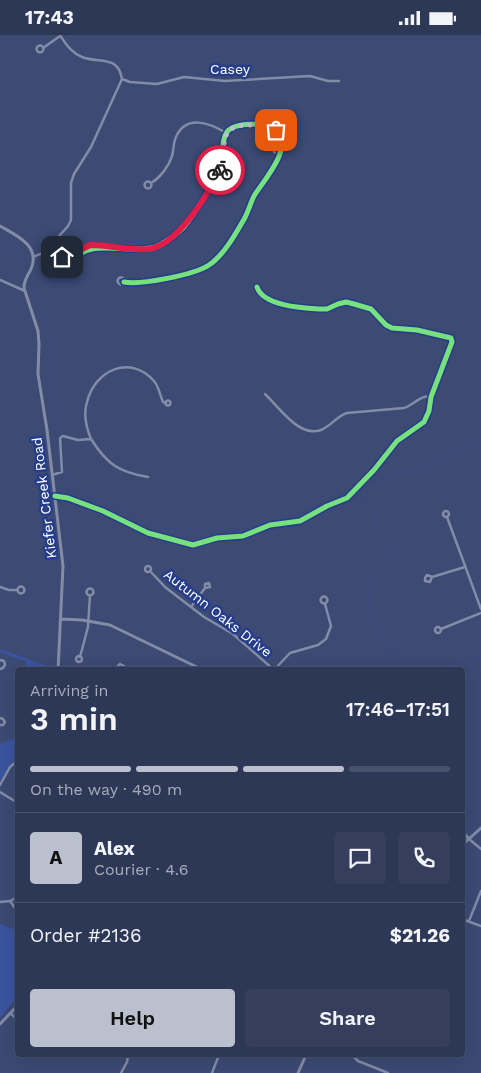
<!DOCTYPE html>
<meta charset="utf-8">
<style>
:root{--surface:#2d3857;--page:#353f5d;--text:#f1f3f6;--muted:#a7acba;--line:#48526d;--accent:#bbc0ce}
body{margin:0;font-family:"Work Sans",sans-serif;background:var(--page);color:var(--text);height:100vh;display:flex;flex-direction:column;font-size:19px;white-space:nowrap}
*{box-sizing:border-box;margin:0}
p{font-size:16px;color:var(--muted)}
.icon{flex:none;width:28px;height:28px;fill:none;stroke:currentColor;stroke-width:2;stroke-linecap:round;stroke-linejoin:round}
.map{position:relative;flex:1;overflow:hidden}
.panel{position:absolute;left:15px;top:632px;width:450px;height:390px;display:flex;flex-direction:column;background:var(--surface);border-radius:5px;box-shadow:0 5px 20px #0002,0 0 0 1px var(--line)}
.panel>*{flex:none}
.pin{position:absolute;display:grid;place-items:center;width:42px;height:42px;color:#fff;margin:-21px;border-radius:10px;box-shadow:0 2px 8px #0006}
.courier{position:absolute;display:grid;place-items:center;width:50px;height:50px;margin:-25px;border:4px solid #e11d48;border-radius:50%;background:#fff;color:#222;box-shadow:0 1px 6px #0007}
.overview em{font-style:normal;font-weight:600}
.overview div{display:flex;flex-direction:column-reverse}
.overview{display:flex;align-items:center;justify-content:space-between;height:85px;padding:0 15px}
h1{font-size:32px;font-weight:600;line-height:38px}
.bar{display:grid;grid-template-columns:repeat(4,1fr);gap:8px 5px;align-content:center;height:60px;padding:0 15px}
.bar i{height:6px;border-radius:4px;background:var(--line)}
.bar .current{background:var(--accent)}
.bar p{grid-column:span 4}
.line{display:flex;align-items:center;gap:12px;padding:0 15px;border-top:1px solid var(--line)}
.line div{flex:1}
.round{display:grid;place-items:center;flex:none;width:52px;height:52px;border-radius:5px;background:var(--page)}
.button{display:flex;gap:10px;margin-top:auto;padding:10px 15px}
.button a{flex:1;height:58px;border-radius:5px;background:var(--accent);color:#111;font-size:20px;font-weight:600;line-height:58px;text-align:center}
.button a+a{background:var(--page);color:var(--text)}
.status{display:flex;justify-content:space-between;align-items:center;height:35px;padding:0 25px;background:var(--surface);direction:ltr}
.status svg{height:14px;fill:currentColor}
.map>svg:first-child{display:block}
.green{fill:#3a549f}
.water{fill:#394981}
.lines{fill:none;stroke-linecap:round;stroke-linejoin:round}
.stream{stroke:#394981;stroke-width:1}
.minor{stroke:#838ca7;stroke-width:2.5}
.tertiary{stroke:#838ca7;stroke-width:3}
.cycleway-casing{stroke:#263d8a;stroke-width:8}
.cycleway{stroke:#77e17e;stroke-width:5}
.done{stroke:#bbc0ce;stroke-width:5;stroke-dasharray:0 9}
.route{stroke:#e11d48;stroke-width:6}
.labels{text-anchor:middle;dominant-baseline:central;stroke-width:5;stroke-linejoin:round;paint-order:stroke}
.street-label{font-size:14px;fill:#fff;stroke:#263d8a}
</style>
<div class="status"><b>17:43</b><svg viewBox="0 0 49 12"><path d="M0 12V9h3v3zM5 12V6h3v6zM10 12V3h3v9zM15 12V0h3v12zM26 1h20v11H26zM47 4h2v5h-2z"/></svg></div>
<div class="map">
<svg width="481" height="1038" viewBox="0 0 481 1038">
<rect width="100%" height="100%" fill="#3c4a74"/>
<path class="green" d="M0 614 53 633V635H23L27 627 0 617Z
M17 702V722L11 729 0 746V709Z
M0 889 18 896 17 962 0 983Z"/>
<path class="water" d="M52 231 71 236 72 241 70 246 58 248 46 246 47 237Z"/>
<g class="lines">
<path class="stream" d="M0 217 11 209 14 210 21 219 28 236
M29 240C34 263 47 283 50 307 53 323 49 340 50 357 50 373 62 386 59 402
M63 431 68 453 66 462 69 524 71 539 67 582
M69 453 79 459 108 467 147 489 164 494 180 493 203 496 234 495 286 484 335 462 354 458 358 454 397 437 416 435 449 422 462 416 481 402
M354 459 361 461 363 466H366L373 477 379 495 391 510 387 530 374 539 370 545 368 555 369 578 375 592 379 594 390 613 408 633 412 635
M67 586 66 620 68 635
M426 635C436 631 444 632 454 629 464 627 470 623 481 622"/>
<path class="minor" d="M36.5 14a3.5 3.5 0 1 1 7 0a3.5 3.5 0 1 1-7 0Z
M43 13 60 1
M122 44 130 47 157 49 184 42 225 46 310 41 328 46H339
M279 120 274 117 275 111 281 112
M144.5 150a3.5 3.5 0 1 1 7 0a3.5 3.5 0 1 1-7 0Z
M151 148C160 143 169 131 172 121 174 115 173 108 176 102 186 79 210 88 226 98
M48 215C65 233 72 216 87 211 94 209 103 211 111 212
M45 217C65 238 73 218 92 214 114 210 145 220 163 208 170 204 178 198 184 192 193 181 217 144 221 131 225 120 220 107 227 97 234 87 267 87 276 95 295 112 263 146 254 161 250 169 248 178 243 186 235 200 223 221 209 230 194 240 141 250 124 247
M33 222 45 217 68 191 71 185V148L74 139 91 112 122 44C118 19 98 29 82 22 72 18 65 9 60 0
M117.5 246a3.5 3.5 0 1 1 7 0a3.5 3.5 0 1 1-7 0Z
M0 245 25 256
M265 359C279 372 299 403 321 395 331 391 337 381 347 378L404 373C414 370 421 359 431 362
M165.5 368a2.5 2.5 0 1 1 5 0a2.5 2.5 0 1 1-5 0Z
M91 404C107 429 118 437 148 442
M52 440 62 437 60 403 63 401 78 405 91 404C86 392 83 380 87 367 95 335 130 319 154 346 159 352 160 360 163 367L166 368
M55 461 68 463 103 476 148 498 193 510 217 503 243 501 270 490 300 486 327 471 347 463 374 435 397 406 424 387 429 376 431 362 452 307 451 303 417 295 392 293 386 290 371 274 354 269 346 267 338 269 327 274H320C303 273 263 271 257 252
M443 479a3 3 0 1 1 6 0a3 3 0 1 1-6 0Z
M447 482 481 574
M145 534a3 3 0 1 1 6 0a3 3 0 1 1-6 0Z
M150 536 165 552 204 582 233 599 274 635
M432 542 430 547 425 546V543L427 540 432 542 465 532
M17.5 555a3.5 3.5 0 1 1 7 0a3.5 3.5 0 1 1-7 0Z
M0 552 9 555H17
M86.5 557a3.5 3.5 0 1 1 7 0a3.5 3.5 0 1 1-7 0Z
M320.5 565a3.5 3.5 0 1 1 7 0a3.5 3.5 0 1 1-7 0Z
M191 572 205 553 210 552 209 548 205 549V553
M435 595a3 3 0 1 1 6 0a3 3 0 1 1-6 0Z
M441 594 481 578
M76 624a3 3 0 1 1 6 0a3 3 0 1 1-6 0Z
M80 622 88 592 90 560
M0 625 4 626 5 630 3 633 0 634
M118 635 117 632 120 629 124 631 123 635
M274 635 290 618 318 610 326 604 331 591 325 569
M0 683 3 684 5 687 3 690H0
M0 750 10 732 18 725
M0 757 18 768
M469 804 481 814
M10 866 15 873 18 874
M0 867 10 866 18 862
M462 884 481 891
M469 886 481 856
M10 978 18 985
M352 1020 358 1026 388 1038
M121 1038 127 1027 128 1020
M212 1038 219 1020"/>
<path class="tertiary" d="M0 191C16 200 41 211 31 234 28 241 24 244 24 253L38 296 39 309 38 339 47 395 63 531 58 635
M61 584 82 585 110 590 203 635
M462 796 469 804
M462 810 481 793
M0 989 18 970
M298 1038 306 1020"/>
<defs>
<path id="cycleway" d="M45 217C65 238 73 218 92 214 114 210 145 220 163 208 170 204 178 198 184 192 193 181 217 144 221 131 225 120 220 107 227 97 234 87 267 87 276 95 295 112 263 146 254 161 250 169 248 178 243 186 235 200 223 221 209 230 194 240 141 250 124 247
M55 461 68 463 103 476 148 498 193 510 217 503 243 501 270 490 300 486 327 471 347 463 374 435 397 406 424 387 429 376 431 362 452 307 451 303 417 295 392 293 386 290 371 274 354 269 346 267 338 269 327 274H320C303 273 263 271 257 252"/>
</defs>
<use href="#cycleway" class="cycleway-casing"/>
<use href="#cycleway" class="cycleway"/>
</g>
<g class="lines">
<path class="done" d="M220 135C228 112 215 90 250 90 259 90 269 89 276 95"/>
<path class="route" d="M62 222C73 222 80 213 91 210 110 210 130 216 149 214 178 210 208 159 220 135"/>
</g>
<g class="labels">
<g class="street-label">
<text x="230" y="34">Casey</text>
<text transform="translate(44 463) rotate(-97)">Kiefer Creek Road</text>
<text transform="translate(218 578) rotate(38)">Autumn Oaks Drive</text>
</g>
</g>
</svg>
<div class="pin" style="left:276px;top:95px;background:#ea580c"><svg class="icon" aria-label="bag" viewBox="0 0 24 24"><path d="M5 8h14l-1 12H6zM9 8a3 3 0 0 1 6 0"/></svg></div>
<div class="pin" style="left:62px;top:222px;background:#1f2937"><svg class="icon" aria-label="home" viewBox="0 0 24 24"><path d="M3 11l9-7 9 7M6 9v11h12V9"/></svg></div>
<div class="courier" style="left:220px;top:135px"><svg class="icon" aria-label="bike" viewBox="0 0 24 24"><circle cx="6" cy="16" r="4"/><circle cx="18" cy="16" r="4"/><path d="M6 16l4-8h5l3 8M10 8l3 8H6M13 5h3"/></svg></div>
<section class="panel">
<div class="overview"><div><h1>3 min</h1><p>Arriving in</p></div><em>17:46–17:51</em></div>
<div class="bar"><i class="current"></i><i class="current"></i><i class="current"></i><i></i><p>On the way · 490 m</p></div>
<div class="line" style="height:90px"><b class="round" style="background:var(--accent);color:#111">A</b><div><b>Alex</b><p>Courier · 4.6</p></div><a class="round"><svg class="icon" aria-label="chat" viewBox="0 0 24 24"><path d="M4 5h16v11H9l-5 4z"/></svg></a><a class="round"><svg class="icon" aria-label="phone" viewBox="0 0 24 24"><path d="M5 4h4l2 5-3 2q2 4 5 5l2-3 5 2v4C11 20 4 13 5 4z"/></svg></a></div>
<div class="line" style="height:65px"><div>Order #2136</div><b>$21.26</b></div>
<div class="button"><a>Help</a><a>Share</a></div>
</section>
</div>
